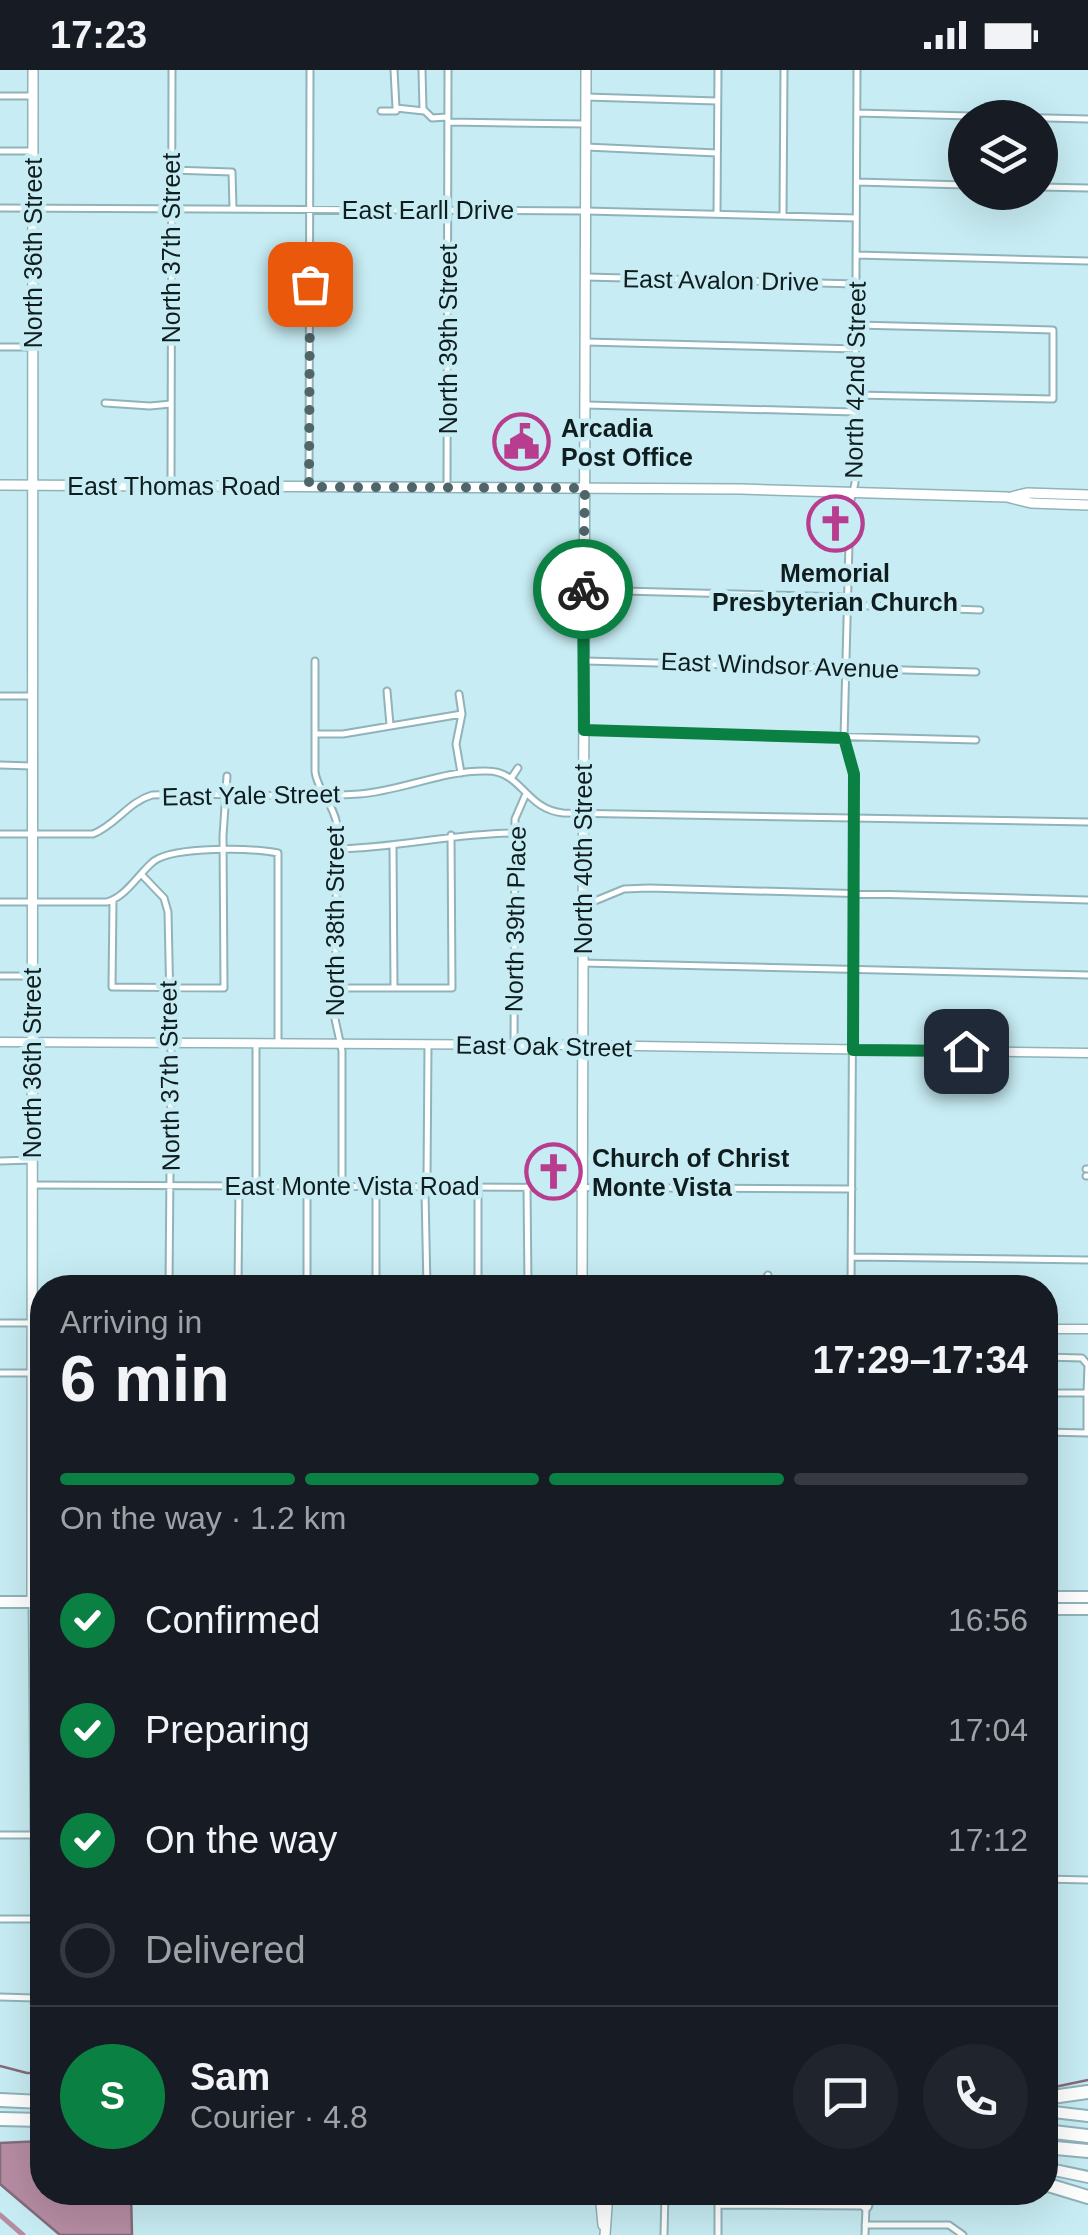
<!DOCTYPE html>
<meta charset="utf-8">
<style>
:root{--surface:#171b24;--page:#20242c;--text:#f1f3f6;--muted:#9ea1a6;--line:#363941;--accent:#0b8043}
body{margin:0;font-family:Arial,sans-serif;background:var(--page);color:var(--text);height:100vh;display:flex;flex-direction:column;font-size:38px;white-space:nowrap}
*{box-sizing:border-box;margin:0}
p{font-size:32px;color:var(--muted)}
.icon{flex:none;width:55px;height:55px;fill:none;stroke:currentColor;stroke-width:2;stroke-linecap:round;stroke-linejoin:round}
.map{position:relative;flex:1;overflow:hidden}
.side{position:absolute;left:30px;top:1205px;width:1028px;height:930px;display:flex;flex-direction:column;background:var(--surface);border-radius:40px;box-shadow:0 10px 40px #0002}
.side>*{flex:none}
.tools{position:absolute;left:948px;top:30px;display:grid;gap:20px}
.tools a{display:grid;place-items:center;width:110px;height:110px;border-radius:50%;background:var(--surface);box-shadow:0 10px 40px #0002;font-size:50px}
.pin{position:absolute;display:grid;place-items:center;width:85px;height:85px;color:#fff;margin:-42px;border-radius:20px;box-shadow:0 5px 15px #0006}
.courier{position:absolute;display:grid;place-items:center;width:100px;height:100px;margin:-50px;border:8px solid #0b8043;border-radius:50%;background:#fff;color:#222;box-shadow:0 2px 12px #0007}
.headline em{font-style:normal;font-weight:700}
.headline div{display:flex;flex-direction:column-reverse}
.headline{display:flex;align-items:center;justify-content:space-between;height:170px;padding:0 30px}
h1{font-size:65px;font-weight:700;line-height:75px}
.bar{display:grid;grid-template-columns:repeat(4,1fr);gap:15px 10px;align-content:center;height:120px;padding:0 30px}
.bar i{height:12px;border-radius:8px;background:var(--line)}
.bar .active{background:var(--accent)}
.bar p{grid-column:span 4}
.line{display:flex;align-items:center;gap:25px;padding:0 30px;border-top:2px solid var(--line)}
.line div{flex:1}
.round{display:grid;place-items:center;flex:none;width:105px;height:105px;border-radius:52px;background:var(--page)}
ol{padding:0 30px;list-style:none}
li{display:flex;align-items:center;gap:30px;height:110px}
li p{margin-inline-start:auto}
li .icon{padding:10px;border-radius:50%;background:var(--accent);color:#fff;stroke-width:4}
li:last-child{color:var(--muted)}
li i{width:55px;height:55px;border:5px solid var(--line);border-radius:50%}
.status{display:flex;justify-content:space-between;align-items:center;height:70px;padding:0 50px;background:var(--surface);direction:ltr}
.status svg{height:28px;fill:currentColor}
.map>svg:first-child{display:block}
.water{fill:#b68ca3;stroke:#846b7b;stroke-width:2.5}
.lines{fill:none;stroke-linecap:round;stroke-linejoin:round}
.stream{stroke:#846b7b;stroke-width:2.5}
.canal{stroke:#b68ca3;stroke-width:5}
.minor-casing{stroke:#8fb3b9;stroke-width:9}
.tertiary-casing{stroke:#8fb3b9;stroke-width:11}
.secondary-casing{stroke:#8fb3b9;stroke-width:12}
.primary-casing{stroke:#8fb3b9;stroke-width:14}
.motorway-casing{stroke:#8fb3b9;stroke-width:16}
.minor{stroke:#fff;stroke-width:5}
.tertiary{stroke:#fff;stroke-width:8}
.secondary{stroke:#fff;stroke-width:9}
.primary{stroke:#fff;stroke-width:10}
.motorway{stroke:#fff;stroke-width:12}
.done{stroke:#4f6569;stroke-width:10;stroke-dasharray:0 18}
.route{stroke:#0b8043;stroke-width:12}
.labels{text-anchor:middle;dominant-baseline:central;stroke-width:9;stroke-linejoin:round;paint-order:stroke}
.street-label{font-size:25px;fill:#0f1d1f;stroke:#c7ecf3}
.poi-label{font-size:25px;font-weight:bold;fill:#0f1d1f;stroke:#c7ecf3;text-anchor:start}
</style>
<div class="status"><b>17:23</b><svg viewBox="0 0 49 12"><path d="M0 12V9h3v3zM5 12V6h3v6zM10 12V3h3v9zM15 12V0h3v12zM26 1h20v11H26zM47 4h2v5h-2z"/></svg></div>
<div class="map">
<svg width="1088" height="2165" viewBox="0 0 1088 2165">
<rect width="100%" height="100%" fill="#c7ecf3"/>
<path class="water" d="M42 2071V2122L131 2123 132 2165H60L0 2114V2073Z"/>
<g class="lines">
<path class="stream" d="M0 1996 27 2003H42
M1045 2019 1088 2010"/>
<path class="canal" d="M0 2145 23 2165"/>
<defs>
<path id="minor" d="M394 0 396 38 424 41
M422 0 423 39 432 48 447 47
M0 26H32
M586 27 717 31
M381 41H396
M857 43 1088 49
M448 52 585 54
M586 77 717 83
M0 81H32
M171 100 232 102 233 138
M857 112 965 115
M1040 117 1088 118
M0 138 586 141 856 148
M717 143 718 0
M783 145 784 0
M856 185 1088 191
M586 207 856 214
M586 272 856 279
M0 277H32
M855 325 1053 329V260L856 255
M105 333 150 336 171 334
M586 335 855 342
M171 416 172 0
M309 417 310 0
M447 417 448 0
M586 520 845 527
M846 535 980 540
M315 591V702C318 722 334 734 337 755L335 949 342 981V1116
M586 591 976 602
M387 621 390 655
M459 624 462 644 456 674 461 703
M0 626H32
M584 660 976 670
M315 664H343L462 644
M0 695 32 696
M512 707 518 698
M0 764H93C116 755 128 732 152 725 221 722 290 729 359 724 402 721 443 700 487 701 522 701 525 739 563 743L1088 752
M393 776 394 918
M337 779C397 778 455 763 515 763
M141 804 164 828 168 842 171 981 169 1218
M113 831 112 917 224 918 223 766 227 706
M0 832H107C127 826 138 804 154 791 175 776 253 778 278 783V973
M585 835 624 819 649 818 1088 830
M582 893 1088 905
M0 906H32
M336 918H452L451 765
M514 975 515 749 525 726
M0 1091 32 1090
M1086 1099H1088
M1086 1106H1088
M32 1115 852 1119
M256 1115V973
M527 1117 528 1218
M851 1187 1088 1190
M238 1218 239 1116
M307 1218V1116
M376 1218V1116
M427 1218 425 1122 427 1110 428 976
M478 1218V1117
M759 1218 768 1205
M851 1218 854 704 844 668 850 434 855 413 857 0
M0 1253H32
M1048 1260V1287
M1045 1287 1082 1288 1088 1295 1087 1323H1045
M32 1292H42
M0 1303H32
M1045 1362 1088 1363
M1087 1363V1323
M32 1532 36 1985
M0 1765H34
M1045 1809 1088 1810
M0 1849H34
M0 1927 35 1928
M718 2122V2165
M718 2135 866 2136 865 2165
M865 2155H949L963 2165
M664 2165 665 2122"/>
<path id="tertiary" d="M0 972 575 975 1088 983
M1045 1259H1088"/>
<path id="secondary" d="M0 415 741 419 1007 427 1031 433 1088 435
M1011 427 1027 423 1088 425
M582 1218 586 0
M32 1532 33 0
M600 2122 603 2155
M605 2165 608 2122"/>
<path id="primary" d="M1045 1527H1088
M0 1532H42
M1045 1539H1088
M1045 2041 1088 2046
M1045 2098 1088 2107
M866 2136 870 2122"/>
<path id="motorway" d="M1045 2028 1088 2022
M0 2030 42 2032
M0 2049 42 2050
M1045 2061 1088 2066
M1045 2077 1088 2081
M1045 2114 1088 2127"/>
</defs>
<use href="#minor" class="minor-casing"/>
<use href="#tertiary" class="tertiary-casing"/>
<use href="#secondary" class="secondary-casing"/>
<use href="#primary" class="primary-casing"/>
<use href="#motorway" class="motorway-casing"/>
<use href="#minor" class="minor"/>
<use href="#tertiary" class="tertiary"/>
<use href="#secondary" class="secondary"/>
<use href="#primary" class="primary"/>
<use href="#motorway" class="motorway"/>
</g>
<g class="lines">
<path class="done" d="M310 214 309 417 585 418 583 519"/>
<path class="route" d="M583 519 584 660 844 668 854 704 853 980 966 981"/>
</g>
<defs>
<symbol id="civic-ring" viewBox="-11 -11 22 22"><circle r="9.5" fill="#c7ecf3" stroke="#b93d8e" stroke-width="1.5"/><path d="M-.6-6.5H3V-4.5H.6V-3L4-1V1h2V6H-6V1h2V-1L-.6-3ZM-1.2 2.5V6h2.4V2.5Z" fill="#b93d8e"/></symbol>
<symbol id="church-ring" viewBox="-11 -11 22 22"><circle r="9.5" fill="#c7ecf3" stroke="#b93d8e" stroke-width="1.5"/><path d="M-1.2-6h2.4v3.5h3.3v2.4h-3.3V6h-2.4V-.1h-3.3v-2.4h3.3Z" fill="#b93d8e"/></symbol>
</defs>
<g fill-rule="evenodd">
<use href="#civic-ring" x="490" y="340" width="63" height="63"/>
<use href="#church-ring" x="804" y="422" width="63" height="63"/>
<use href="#church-ring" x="522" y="1070" width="63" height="63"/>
</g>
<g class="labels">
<g class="street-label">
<text x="428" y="140">East Earll Drive</text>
<text transform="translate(171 178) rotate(-90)">North 37th Street</text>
<text transform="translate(33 183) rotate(-90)">North 36th Street</text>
<text transform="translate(721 210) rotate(1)">East Avalon Drive</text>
<text transform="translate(448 269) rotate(-90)">North 39th Street</text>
<text transform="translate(855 310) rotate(-89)">North 42nd Street</text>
<text x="174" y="416">East Thomas Road</text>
<text transform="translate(780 595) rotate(2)">East Windsor Avenue</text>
<text transform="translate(251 725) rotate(-1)">East Yale Street</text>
<text transform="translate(583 789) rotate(-90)">North 40th Street</text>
<text transform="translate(515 849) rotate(-89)">North 39th Place</text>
<text transform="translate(335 851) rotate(-90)">North 38th Street</text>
<text transform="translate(544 976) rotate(1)">East Oak Street</text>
<text transform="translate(32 993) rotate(-90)">North 36th Street</text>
<text transform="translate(169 1006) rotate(-91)">North 37th Street</text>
<text x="352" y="1116">East Monte Vista Road</text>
</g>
<g class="poi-label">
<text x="561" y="358">Arcadia<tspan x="561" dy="29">Post Office</tspan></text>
<text x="835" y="503" text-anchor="middle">Memorial<tspan x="835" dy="29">Presbyterian Church</tspan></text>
<text x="592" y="1088">Church of Christ<tspan x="592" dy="29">Monte Vista</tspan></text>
</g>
</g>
</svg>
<div class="tools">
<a><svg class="icon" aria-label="layers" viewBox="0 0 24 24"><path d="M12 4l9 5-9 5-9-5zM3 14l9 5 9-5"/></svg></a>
</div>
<div class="pin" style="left:310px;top:214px;background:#ea580c"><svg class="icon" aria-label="bag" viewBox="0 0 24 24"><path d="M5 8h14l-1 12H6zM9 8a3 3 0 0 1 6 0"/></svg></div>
<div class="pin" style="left:966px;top:981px;background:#1f2937"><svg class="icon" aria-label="home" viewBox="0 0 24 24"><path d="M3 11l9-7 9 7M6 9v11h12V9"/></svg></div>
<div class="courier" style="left:583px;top:519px"><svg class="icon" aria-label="bike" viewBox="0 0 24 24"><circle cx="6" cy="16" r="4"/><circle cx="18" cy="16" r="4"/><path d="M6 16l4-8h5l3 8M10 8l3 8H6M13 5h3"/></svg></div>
<section class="side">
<div class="headline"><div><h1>6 min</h1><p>Arriving in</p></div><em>17:29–17:34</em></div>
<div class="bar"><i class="active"></i><i class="active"></i><i class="active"></i><i></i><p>On the way · 1.2 km</p></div>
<ol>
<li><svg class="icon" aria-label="check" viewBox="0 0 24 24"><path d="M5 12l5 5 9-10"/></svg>Confirmed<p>16:56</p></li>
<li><svg class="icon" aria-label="check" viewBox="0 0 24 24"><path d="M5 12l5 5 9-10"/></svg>Preparing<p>17:04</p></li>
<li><svg class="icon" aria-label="check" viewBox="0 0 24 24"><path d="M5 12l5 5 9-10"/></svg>On the way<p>17:12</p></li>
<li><i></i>Delivered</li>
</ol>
<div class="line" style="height:180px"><b class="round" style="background:var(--accent);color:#fff">S</b><div><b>Sam</b><p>Courier · 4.8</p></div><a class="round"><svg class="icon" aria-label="chat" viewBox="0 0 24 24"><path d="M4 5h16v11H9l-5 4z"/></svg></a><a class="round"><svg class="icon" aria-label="phone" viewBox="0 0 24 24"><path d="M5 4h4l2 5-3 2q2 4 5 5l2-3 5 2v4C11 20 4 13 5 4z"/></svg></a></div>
</section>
</div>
